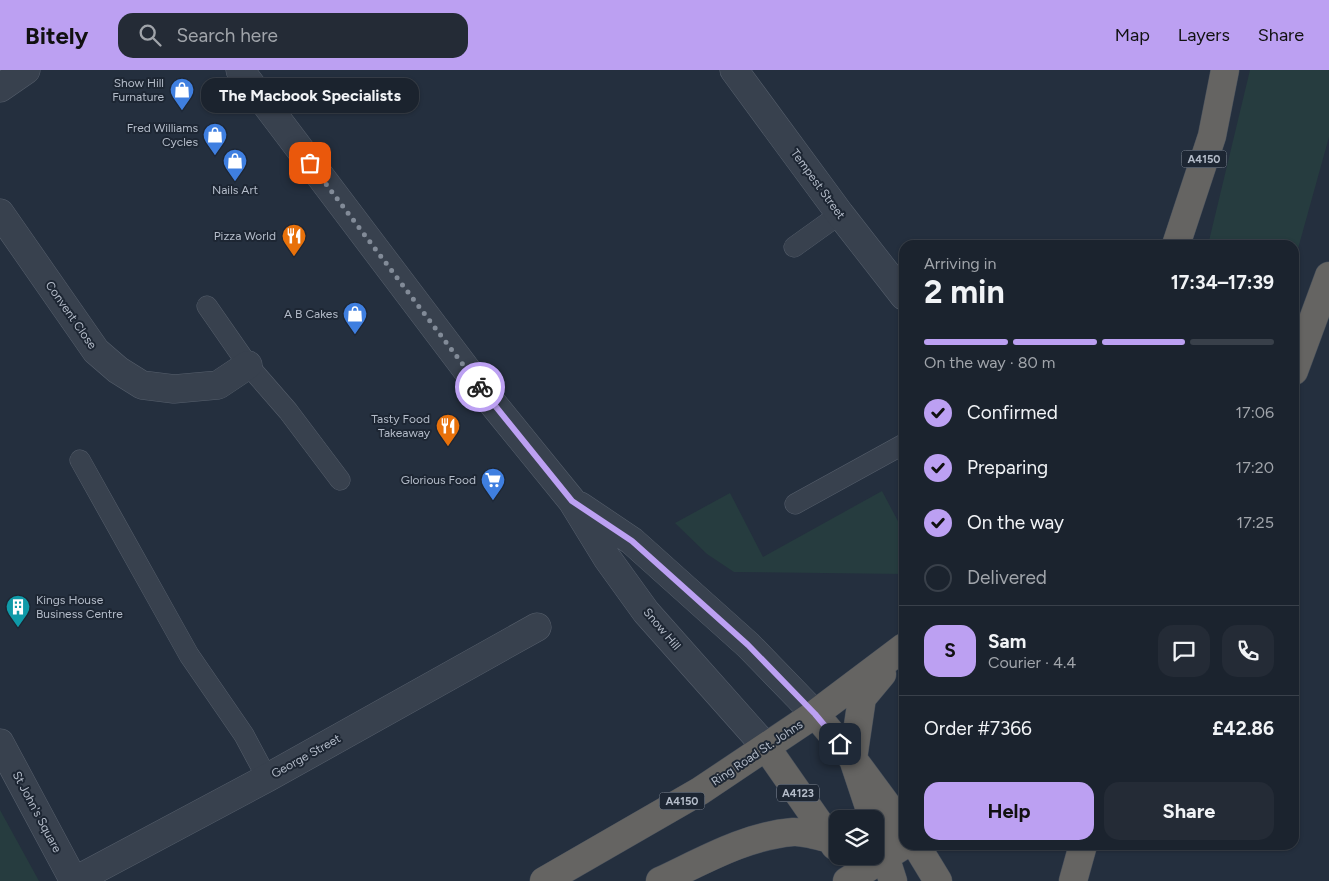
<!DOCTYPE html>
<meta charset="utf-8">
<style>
:root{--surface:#1b232e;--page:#242b36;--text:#f1f3f6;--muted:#a0a4aa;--line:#39404a;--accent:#bca0f2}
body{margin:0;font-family:Figtree,sans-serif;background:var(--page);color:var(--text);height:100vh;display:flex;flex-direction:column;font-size:19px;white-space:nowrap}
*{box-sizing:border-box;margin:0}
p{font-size:16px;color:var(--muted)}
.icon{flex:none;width:28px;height:28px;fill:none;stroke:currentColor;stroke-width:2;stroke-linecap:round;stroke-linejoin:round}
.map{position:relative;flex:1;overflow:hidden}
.panel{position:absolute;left:899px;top:170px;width:400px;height:610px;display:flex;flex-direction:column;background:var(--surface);border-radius:15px;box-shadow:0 1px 4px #0004,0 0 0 1px var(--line)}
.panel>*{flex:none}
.fabs{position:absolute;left:829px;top:740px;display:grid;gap:10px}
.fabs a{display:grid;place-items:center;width:55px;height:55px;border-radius:10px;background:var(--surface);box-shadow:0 1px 4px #0004,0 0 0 1px var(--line);font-size:25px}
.pin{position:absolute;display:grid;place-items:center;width:42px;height:42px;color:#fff;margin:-21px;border-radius:10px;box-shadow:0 2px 8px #0006}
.courier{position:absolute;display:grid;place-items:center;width:50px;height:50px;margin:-25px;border:4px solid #bca0f2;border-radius:50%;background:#fff;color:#222;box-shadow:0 1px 6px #0007}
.bubble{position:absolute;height:35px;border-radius:15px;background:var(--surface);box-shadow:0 1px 4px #0004,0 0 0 1px var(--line);font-size:16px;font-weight:700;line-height:35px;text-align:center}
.head em{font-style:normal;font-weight:700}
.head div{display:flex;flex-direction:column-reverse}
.head{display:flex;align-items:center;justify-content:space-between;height:85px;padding:0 25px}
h1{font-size:32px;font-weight:700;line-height:38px}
.bar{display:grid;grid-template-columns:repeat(4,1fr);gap:8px 5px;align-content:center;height:60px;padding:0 25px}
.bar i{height:6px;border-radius:4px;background:var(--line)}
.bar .selected{background:var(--accent)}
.bar p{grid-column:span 4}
.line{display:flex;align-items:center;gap:12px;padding:0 25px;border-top:1px solid var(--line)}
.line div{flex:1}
.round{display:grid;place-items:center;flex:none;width:52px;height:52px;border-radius:15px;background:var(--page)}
ol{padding:0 25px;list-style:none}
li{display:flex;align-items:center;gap:15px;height:55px}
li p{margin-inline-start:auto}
li .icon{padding:5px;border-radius:50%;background:var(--accent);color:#111;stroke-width:4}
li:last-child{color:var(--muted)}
li i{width:28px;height:28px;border:2px solid var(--line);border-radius:50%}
.primary-button{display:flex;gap:10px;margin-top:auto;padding:10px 25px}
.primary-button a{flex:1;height:58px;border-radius:15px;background:var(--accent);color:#111;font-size:20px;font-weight:700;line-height:58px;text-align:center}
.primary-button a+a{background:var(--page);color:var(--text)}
header{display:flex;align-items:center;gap:30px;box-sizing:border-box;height:70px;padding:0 25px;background:var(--accent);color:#111}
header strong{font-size:24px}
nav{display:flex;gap:28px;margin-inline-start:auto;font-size:18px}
.search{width:350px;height:45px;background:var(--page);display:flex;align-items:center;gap:12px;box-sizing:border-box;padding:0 18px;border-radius:15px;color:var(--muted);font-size:19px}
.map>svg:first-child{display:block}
.green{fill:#263c3f}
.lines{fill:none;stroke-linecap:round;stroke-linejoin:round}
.service-casing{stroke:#565f6c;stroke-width:21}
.minor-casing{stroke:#565f6c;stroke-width:29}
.trunk-casing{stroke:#434c59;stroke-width:29}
.service{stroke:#38414e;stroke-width:20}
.minor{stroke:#38414e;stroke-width:28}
.trunk{stroke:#656462;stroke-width:28}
.done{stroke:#828b98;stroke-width:5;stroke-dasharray:0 9}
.route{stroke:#bca0f2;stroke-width:6}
.labels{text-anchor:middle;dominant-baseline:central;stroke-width:4;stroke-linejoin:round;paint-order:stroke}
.shield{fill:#1d2633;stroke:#878f9c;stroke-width:1}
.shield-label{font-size:11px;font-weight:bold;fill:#b4bcc9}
.poi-label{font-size:12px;fill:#b4bcc9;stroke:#1d2633;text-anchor:end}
.street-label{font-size:12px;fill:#b4bcc9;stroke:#1d2633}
</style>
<header>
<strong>Bitely</strong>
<div class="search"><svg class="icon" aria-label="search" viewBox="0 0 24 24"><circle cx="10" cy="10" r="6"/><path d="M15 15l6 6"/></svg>Search here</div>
<nav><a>Map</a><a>Layers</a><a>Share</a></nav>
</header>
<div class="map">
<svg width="1329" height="811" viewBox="0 0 1329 811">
<rect width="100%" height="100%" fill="#242f3e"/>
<path class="green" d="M1250 0H1329V67L1294 193V175H1208Z
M882 421 900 455 904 454V504L734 502 707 484 675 453 730 423 763 487Z
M0 740 39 811H0Z"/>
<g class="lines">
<defs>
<path id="service" d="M794 177 840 144
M207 236 248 295 288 341 340 410
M80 390 189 585 244 665 267 708
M795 434 904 374"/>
<path id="minor" d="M240 0 485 324 572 431 607 488 646 542 766 677
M734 0 840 144 904 226
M0 18 26 0
M0 143 96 281 118 300 142 315 174 319 218 315 248 295
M580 436 632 471 748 575 815 644
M0 673 74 811
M74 811 267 708 537 557"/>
<path id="trunk" d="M1176 175 1212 66 1225 0
M1294 301 1329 206
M815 644 853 689 904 758
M766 677 835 776
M873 749 853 689 862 628 882 604
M875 755 893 811
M916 775 938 811
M544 811 700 721 815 644 904 577
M660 811C703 791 745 766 793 762 804 761 826 768 838 771
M847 811 904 775
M1073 811 1083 775"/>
</defs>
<use href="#service" class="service-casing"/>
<use href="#minor" class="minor-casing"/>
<use href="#trunk" class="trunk-casing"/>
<use href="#service" class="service"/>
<use href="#minor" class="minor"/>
<use href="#trunk" class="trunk"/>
</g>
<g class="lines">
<path class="done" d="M310 93 480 317"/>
<path class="route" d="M480 317 572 431 632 471 748 575 815 644 840 674"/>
</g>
<defs>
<symbol id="shop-pin" viewBox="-11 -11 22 30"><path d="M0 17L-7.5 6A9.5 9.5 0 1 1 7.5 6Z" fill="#3f7fe0" stroke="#1d2633"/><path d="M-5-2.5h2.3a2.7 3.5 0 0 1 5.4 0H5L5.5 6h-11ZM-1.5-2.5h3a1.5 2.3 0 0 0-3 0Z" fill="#fff"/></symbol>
<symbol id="restaurant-pin" viewBox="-11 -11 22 30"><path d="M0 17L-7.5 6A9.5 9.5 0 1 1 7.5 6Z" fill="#e8710a" stroke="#1d2633"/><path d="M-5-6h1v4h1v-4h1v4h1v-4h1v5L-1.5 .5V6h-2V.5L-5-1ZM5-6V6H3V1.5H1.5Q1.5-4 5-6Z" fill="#fff"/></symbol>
<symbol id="supermarket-pin" viewBox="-11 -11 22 30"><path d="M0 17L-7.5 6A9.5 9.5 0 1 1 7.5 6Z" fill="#3f7fe0" stroke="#1d2633"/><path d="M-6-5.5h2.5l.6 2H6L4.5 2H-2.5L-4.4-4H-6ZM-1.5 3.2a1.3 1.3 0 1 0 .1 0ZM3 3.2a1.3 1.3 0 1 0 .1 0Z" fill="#fff"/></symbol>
<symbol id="building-pin" viewBox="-11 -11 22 30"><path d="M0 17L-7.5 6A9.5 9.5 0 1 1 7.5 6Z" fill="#0f9aa8" stroke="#1d2633"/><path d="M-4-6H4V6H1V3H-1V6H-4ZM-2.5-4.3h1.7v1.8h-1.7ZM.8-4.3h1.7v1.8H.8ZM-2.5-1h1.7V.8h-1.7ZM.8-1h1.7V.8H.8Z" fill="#fff"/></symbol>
</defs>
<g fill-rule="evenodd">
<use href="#shop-pin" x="168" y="6" width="28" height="38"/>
<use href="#shop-pin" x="201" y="51" width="28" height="38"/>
<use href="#shop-pin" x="221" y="77" width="28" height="38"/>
<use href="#restaurant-pin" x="280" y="152" width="28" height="38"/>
<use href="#shop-pin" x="341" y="230" width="28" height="38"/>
<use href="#restaurant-pin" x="434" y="342" width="28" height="38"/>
<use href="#supermarket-pin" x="479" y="396" width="28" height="38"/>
<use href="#building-pin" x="4" y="523" width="28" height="38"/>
</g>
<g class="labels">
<g class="shield">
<rect x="1181.5" y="80.5" width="45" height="17" rx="4"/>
<rect x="777" y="714.5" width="42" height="17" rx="4"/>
<rect x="659.5" y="722.5" width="45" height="17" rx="4"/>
</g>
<g class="shield-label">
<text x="1204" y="89">A4150</text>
<text x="798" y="723">A4123</text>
<text x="682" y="731">A4150</text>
</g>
<g class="poi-label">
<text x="164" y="13">Show Hill<tspan x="164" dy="14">Furnature</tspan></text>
<text x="198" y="58">Fred Williams<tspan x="198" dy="14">Cycles</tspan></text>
<text x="235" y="120" text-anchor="middle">Nails Art</text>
<text x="276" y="166">Pizza World</text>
<text x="338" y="244">A B Cakes</text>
<text x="430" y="349">Tasty Food<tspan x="430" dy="14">Takeaway</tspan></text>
<text x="476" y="410">Glorious Food</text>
<text x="36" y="530" text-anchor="start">Kings House<tspan x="36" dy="14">Business Centre</tspan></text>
</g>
<g class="street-label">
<text transform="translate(818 114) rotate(54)">Tempest Street</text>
<text transform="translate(71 245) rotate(55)">Convent Close</text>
<text transform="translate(662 559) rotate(50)">Snow Hill</text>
<text transform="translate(757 683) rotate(-34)">Ring Road St. Johns</text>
<text transform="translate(306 686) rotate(-29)">George Street</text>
<text transform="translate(37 742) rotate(62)">St John's Square</text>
</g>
</g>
</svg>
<div class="fabs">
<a><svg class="icon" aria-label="layers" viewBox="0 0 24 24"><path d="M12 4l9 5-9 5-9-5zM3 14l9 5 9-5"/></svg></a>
</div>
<div class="pin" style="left:310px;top:93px;background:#ea580c"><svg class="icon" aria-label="bag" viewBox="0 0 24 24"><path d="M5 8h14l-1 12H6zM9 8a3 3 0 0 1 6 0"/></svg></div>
<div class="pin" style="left:840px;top:674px;background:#1f2937"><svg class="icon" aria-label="home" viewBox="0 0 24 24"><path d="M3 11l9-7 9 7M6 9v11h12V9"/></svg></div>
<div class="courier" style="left:480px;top:317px"><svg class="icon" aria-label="bike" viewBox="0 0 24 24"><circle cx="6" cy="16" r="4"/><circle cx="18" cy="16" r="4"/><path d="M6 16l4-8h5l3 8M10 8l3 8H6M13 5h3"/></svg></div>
<div class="bubble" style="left:201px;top:8px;width:218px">The Macbook Specialists</div>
<section class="panel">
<div class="head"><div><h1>2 min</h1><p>Arriving in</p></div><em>17:34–17:39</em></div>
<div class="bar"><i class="selected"></i><i class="selected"></i><i class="selected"></i><i></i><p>On the way · 80 m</p></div>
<ol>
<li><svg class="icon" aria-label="check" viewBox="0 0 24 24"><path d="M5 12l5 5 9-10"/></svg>Confirmed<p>17:06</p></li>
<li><svg class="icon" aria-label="check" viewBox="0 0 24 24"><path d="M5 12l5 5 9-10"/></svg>Preparing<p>17:20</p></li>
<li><svg class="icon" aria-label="check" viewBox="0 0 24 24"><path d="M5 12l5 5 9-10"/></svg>On the way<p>17:25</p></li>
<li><i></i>Delivered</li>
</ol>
<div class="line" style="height:90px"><b class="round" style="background:var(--accent);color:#111">S</b><div><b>Sam</b><p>Courier · 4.4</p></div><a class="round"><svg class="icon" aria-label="chat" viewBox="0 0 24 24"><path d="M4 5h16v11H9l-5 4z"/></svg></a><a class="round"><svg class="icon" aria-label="phone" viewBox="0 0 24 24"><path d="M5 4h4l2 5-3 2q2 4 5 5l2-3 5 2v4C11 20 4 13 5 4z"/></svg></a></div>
<div class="line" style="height:65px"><div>Order #7366</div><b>£42.86</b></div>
<div class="primary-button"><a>Help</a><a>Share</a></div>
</section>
</div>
